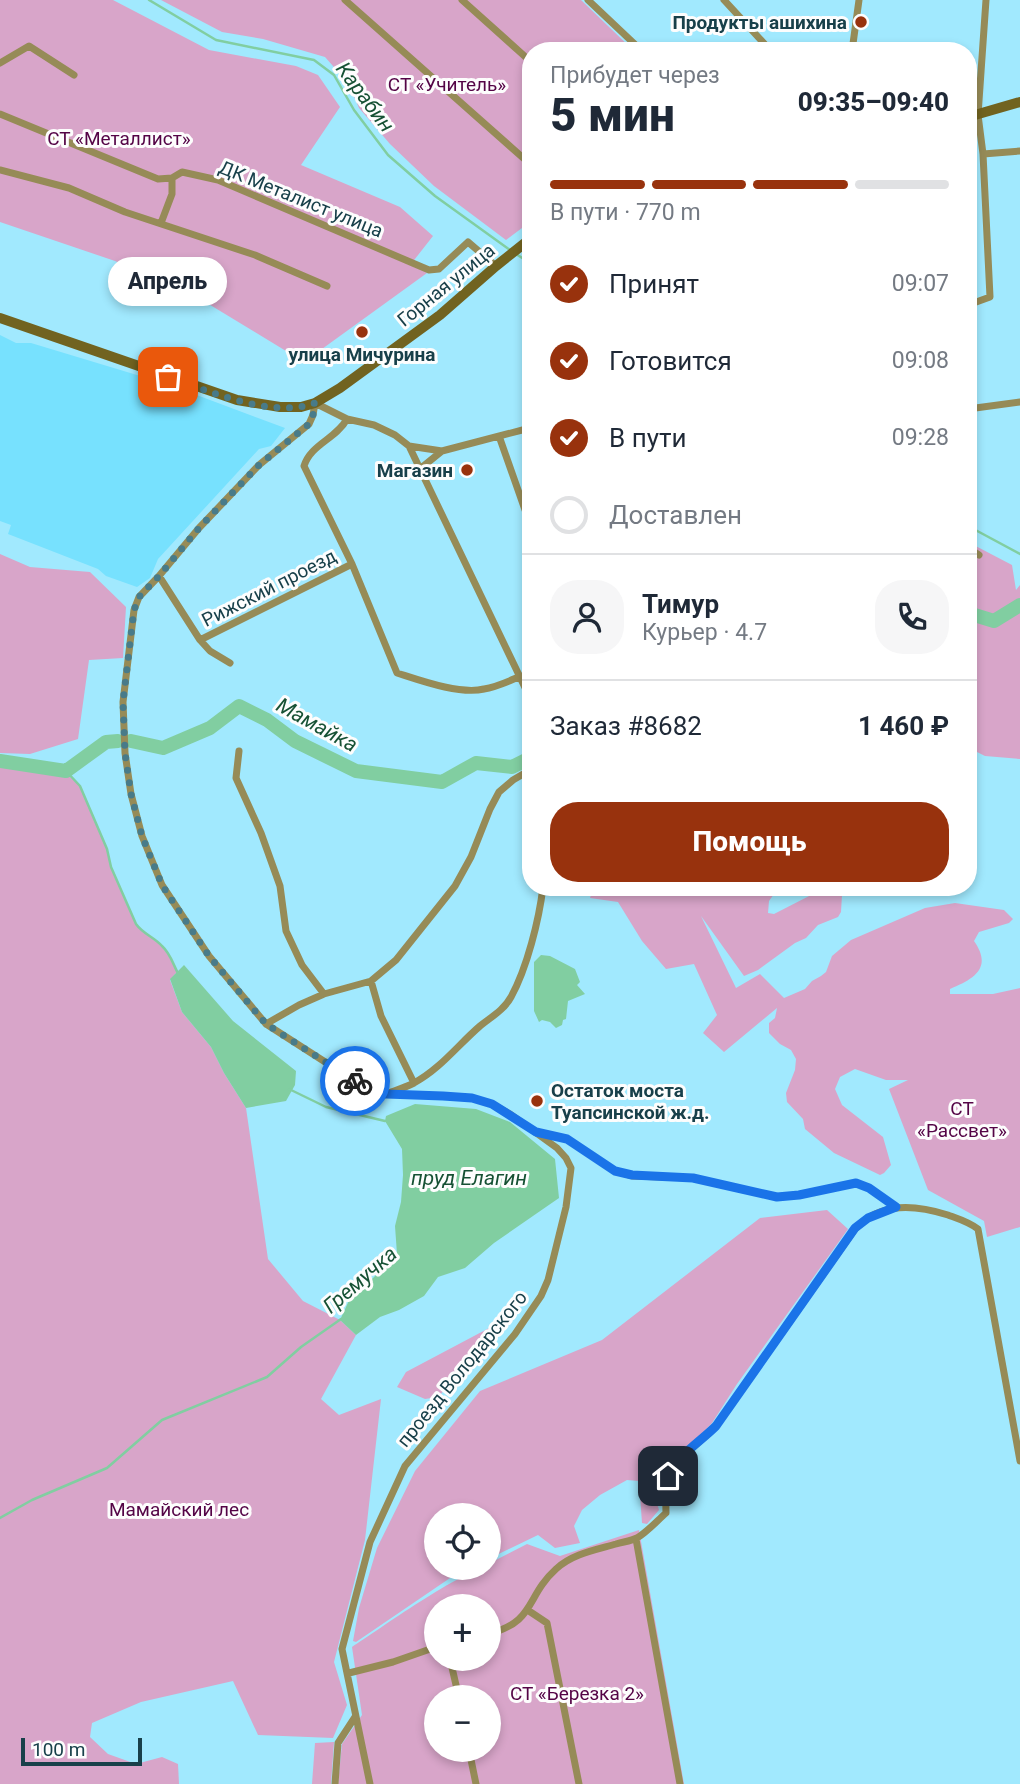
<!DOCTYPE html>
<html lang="ru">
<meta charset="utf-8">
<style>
:root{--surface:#fff;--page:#f6f6f7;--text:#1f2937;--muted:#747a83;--line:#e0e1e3;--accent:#98320d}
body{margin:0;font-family:Roboto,sans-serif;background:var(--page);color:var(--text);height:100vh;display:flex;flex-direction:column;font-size:26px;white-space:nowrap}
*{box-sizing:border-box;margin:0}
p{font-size:23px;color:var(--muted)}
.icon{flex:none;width:38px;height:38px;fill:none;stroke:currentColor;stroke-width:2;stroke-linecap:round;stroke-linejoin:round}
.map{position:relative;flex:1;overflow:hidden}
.panel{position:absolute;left:522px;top:42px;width:455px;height:854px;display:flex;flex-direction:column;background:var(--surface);border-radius:28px;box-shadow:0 4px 10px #0003}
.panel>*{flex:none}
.tools{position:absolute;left:424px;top:1503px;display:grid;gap:14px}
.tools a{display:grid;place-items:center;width:77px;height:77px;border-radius:50%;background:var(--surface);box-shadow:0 4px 10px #0003;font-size:35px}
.scale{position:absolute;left:21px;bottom:18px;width:121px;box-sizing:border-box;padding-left:7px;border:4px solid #18404a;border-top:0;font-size:19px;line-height:24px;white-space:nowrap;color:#18404a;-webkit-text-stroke:5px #fdfdfd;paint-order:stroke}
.pin{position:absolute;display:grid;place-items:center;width:60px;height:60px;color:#fff;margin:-30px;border-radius:14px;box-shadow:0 4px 10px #0006}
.courier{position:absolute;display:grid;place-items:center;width:70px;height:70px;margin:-35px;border:5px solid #1a73e8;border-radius:50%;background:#fff;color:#222;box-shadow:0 2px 9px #0007}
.bubble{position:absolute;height:49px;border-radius:24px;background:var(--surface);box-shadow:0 4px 10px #0003;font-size:23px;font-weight:800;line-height:49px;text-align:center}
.summary em{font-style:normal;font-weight:800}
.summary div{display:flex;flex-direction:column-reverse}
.summary{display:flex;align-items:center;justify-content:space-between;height:119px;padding:0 28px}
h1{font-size:46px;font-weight:800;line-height:52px}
.bar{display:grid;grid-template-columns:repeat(4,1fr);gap:10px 7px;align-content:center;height:84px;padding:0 28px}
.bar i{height:9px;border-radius:5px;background:var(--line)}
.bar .current{background:var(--accent)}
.bar p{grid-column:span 4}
.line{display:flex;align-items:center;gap:18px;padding:0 28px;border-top:2px solid var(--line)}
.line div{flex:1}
.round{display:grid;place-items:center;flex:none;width:74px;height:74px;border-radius:28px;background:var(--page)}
ol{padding:0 28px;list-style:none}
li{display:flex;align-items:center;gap:21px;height:77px}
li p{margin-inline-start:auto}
li .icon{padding:7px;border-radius:50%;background:var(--accent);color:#fff;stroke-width:4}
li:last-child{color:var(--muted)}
li i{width:38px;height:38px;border:4px solid var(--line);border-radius:50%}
.button{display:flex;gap:14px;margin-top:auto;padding:14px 28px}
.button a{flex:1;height:80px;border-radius:28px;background:var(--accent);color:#fff;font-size:28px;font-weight:800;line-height:80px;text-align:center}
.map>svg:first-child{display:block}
.built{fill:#77e1fe}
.green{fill:#d8a5c9;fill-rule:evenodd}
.water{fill:#81cea1}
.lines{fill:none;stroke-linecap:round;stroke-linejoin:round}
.stream{stroke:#81cea1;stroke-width:2.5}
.river{stroke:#81cea1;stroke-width:14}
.street{stroke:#968b57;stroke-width:7}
.secondary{stroke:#716320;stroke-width:10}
.done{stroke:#487b89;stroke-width:7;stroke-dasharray:0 12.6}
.route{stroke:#1a73e8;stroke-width:9}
.poi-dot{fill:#98320d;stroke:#fdfdfd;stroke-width:2.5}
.labels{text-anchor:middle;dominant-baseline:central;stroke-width:6;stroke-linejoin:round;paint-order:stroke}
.poi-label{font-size:19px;font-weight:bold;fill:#18404a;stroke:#fdfdfd;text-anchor:end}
.park-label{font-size:19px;fill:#540446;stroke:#fdfdfd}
.street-label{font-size:19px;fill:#18404a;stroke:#fdfdfd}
.water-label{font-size:21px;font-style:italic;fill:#165134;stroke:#fdfdfd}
</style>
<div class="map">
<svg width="1020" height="1784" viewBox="0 0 1020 1784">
<rect width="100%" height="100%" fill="#a1e9fe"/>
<path class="built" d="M0 335 16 343H31L170 385 285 428 271 446 259 449 158 559 150 578 137 587 106 576 98 569 8 534 11 525 0 521Z"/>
<path class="green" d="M0 0H113L209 50 296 66 318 75 340 107 301 165 400 207 433 236 411 264 427 273 304 362 202 300 115 261 0 222Z
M161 0H581L634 51H530V222L506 240 434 186 390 144 359 108 348 83 325 57 263 39 222 32Z
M968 542 1012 565 1016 590 1020 585V759L985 756 975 751 968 753Z
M0 554 30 567 90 572 126 607 123 658 89 660 78 739 30 754 0 753Z
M0 765 66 773 80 786 107 849 111 867 136 924C143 934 154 938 163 947 170 954 173 963 177 972L170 980 182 1012 211 1047 224 1073 246 1108 268 1259 303 1301 340 1320 356 1335 321 1399 339 1415 381 1399 365 1540 334 1662 347 1705 333 1738 258 1735 233 1681 141 1702 92 1723 90 1737 108 1754 136 1764 162 1757 178 1764 179 1784H0Z
M594 887H779L769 901 768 913 774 914 815 893 817 887H846L847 892 842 895 841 912 838 917 818 925 806 938 795 943 758 970 744 976 701 916 736 988 760 974 784 998 805 989 812 981 821 976 826 972 832 956 851 940 925 908 955 903 1004 910 1013 919 1009 923 979 932 974 941C993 968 974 979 950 989V994H993L1020 988V1227L987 1237 984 1221 928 1190 889 1089 908 1080H886L855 1069 840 1077 835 1089 842 1105 883 1137 891 1165 884 1173 880 1175 834 1153 805 1129 803 1119 787 1102 786 1093 795 1070 796 1059 791 1050 780 1044 769 1033V1023L775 1018 777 1008 724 1052 703 1033 717 1015 694 964 666 969 642 941 618 902 590 898Z
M827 1210 848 1229 737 1384 712 1423 697 1439 660 1465 649 1475 659 1510 647 1524 642 1523 639 1481 627 1480 600 1495 582 1510 574 1526 580 1543 555 1548 538 1535 488 1559V1516H436V1568H469L453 1576 356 1642 353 1641 359 1608 377 1548 415 1471 480 1391 602 1340 760 1218Z
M491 1327 498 1332 438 1397 425 1399 397 1387 406 1372Z
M639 1530 684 1784H338L342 1744 362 1715 352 1647C377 1631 464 1568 488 1568V1564L527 1544 560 1556ZM436 1606H488V1659H436ZM436 1698H488V1750H436Z
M334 1742 331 1784H312L315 1743Z"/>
<path class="water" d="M541 955 550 956 575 969 580 982 577 985 585 994 568 1001 566 1019 563 1020 562 1025 556 1028 550 1022 542 1020 539 1022 534 1011V962Z
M184 965 233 1021 296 1071 295 1085 286 1101 246 1108 224 1073 211 1047 182 1012 170 979Z
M415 1104 476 1109 510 1122 555 1159 559 1198 494 1243 465 1268 438 1277 424 1296 399 1310 380 1317 356 1335 340 1320 352 1294 369 1282 397 1254 395 1226 401 1202 403 1175 402 1149 385 1121 386 1116Z"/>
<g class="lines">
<path class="stream" d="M149 0 216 40 314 60 334 75 354 110 388 155 435 196 510 250
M516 254 530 263
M968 526 1020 554
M66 771 80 786 107 849 111 867 136 924C143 934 154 937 162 946 171 954 173 965 179 975
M289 1089 326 1107 385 1121
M0 1518 32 1500 107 1468 162 1420 267 1377 301 1347 341 1319"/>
<path class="river" d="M968 613 994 621 1020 605
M131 741 163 748 210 728 239 706 267 720 295 741 356 771 442 782 476 763 512 767 530 758
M0 761 66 771 106 742 118 741"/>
<path class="street" d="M345 0 530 164
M462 0 530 61
M588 0 642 51
M724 0 771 51
M852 51 859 0
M0 63 29 46 74 75
M0 114 158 179 172 178 182 172 218 180 429 270 439 269 468 242 496 266
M983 154 1020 151
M0 170 69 188 125 212 255 255 327 286
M161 223 172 194V178
M968 305 990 297 983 154 978 115 986 0
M968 409 1020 402
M347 419C336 439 311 444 304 466L352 564 397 673C419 680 460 695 484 689 497 687 509 681 521 676
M499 436 530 524
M409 446 530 698
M421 468 442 451
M968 548 979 555
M159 576 139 597 134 610 123 702 125 753 131 794 142 836 162 885 209 956 266 1024 361 1085 385 1094 443 1096 472 1098 492 1104 510 1114 557 1148 566 1158 571 1168 566 1207 548 1280 541 1296 515 1334 405 1466 370 1542 342 1649 370 1784
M200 640 352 564
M230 663 210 651 200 640 159 576 199 528 259 465 309 424 313 415 315 403 347 419 374 425 395 435 409 446 442 451 530 428
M239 751 236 778 261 833 280 886 286 931 302 965 324 994
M371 981 381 1016 414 1083
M266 1024 299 1005 324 994 371 981 396 960 455 886 471 857 490 809 499 792 513 780 530 770
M389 1093C397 1090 406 1087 414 1083 440 1069 458 1045 480 1026 491 1017 504 1010 511 997 527 968 539 920 543 887
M537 1132 567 1139 615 1171 632 1176 693 1178 777 1197 799 1195 856 1183 869 1188 896 1207
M636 1539 680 1784
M529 1611 547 1623 579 1784
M488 1634C536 1622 525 1597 556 1569 572 1554 595 1550 616 1544 622 1542 631 1541 637 1538 647 1532 657 1521 666 1513 664 1458 682 1461 716 1426L855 1229C881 1201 916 1205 948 1215 959 1219 969 1222 978 1229L1020 1461
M450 1659 459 1698
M349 1673 393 1662 436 1647
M469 1750 476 1784
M335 1784 338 1743 355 1717"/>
<path class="secondary" d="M968 117 1020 102
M0 318 237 400 280 407H301L315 403 340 388 440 315 496 266 530 239"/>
</g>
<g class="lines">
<path class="done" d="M168 377C209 391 272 419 315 403L313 415 309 424 259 465 199 528 159 576 139 597 134 610 123 702 125 753 131 794 142 836 162 885 209 956 266 1024 355 1081"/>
<path class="route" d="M355 1081 386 1094 443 1096 472 1098 492 1104 536 1132 567 1139 615 1171 632 1175 693 1178 777 1197 799 1195 856 1183 869 1188 896 1207 868 1218 855 1228 716 1426C700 1442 678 1455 668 1476"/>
</g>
<g class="poi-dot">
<circle cx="861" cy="22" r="7"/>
<circle cx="362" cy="332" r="7"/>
<circle cx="467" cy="470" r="7"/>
<circle cx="537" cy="1101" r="7"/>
</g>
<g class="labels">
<g class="poi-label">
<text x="847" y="22">Продукты ашихина</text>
<text x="362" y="354" text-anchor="middle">улица Мичурина</text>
<text x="453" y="470">Магазин</text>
<text x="551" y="1090" text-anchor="start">Остаток моста<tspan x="551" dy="22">Туапсинской ж.д.</tspan></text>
</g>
<g class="park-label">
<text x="447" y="84">СТ «Учитель»</text>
<text x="119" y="138">СТ «Металлист»</text>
<text x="962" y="1108">СТ<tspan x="962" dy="22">«Рассвет»</tspan></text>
<text x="179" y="1509">Мамайский лес</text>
<text x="577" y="1693">СТ «Березка 2»</text>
</g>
<g class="street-label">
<text transform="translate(301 199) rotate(22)">ДК Металист улица</text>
<text transform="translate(446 285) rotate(-39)">Горная улица</text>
<text transform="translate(269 588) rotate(-27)">Рижский проезд</text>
<text transform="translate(462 1369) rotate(-51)">проезд Володарского</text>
</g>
<g class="water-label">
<text transform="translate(365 97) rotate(53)">Карабин</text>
<text transform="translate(317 725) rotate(29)">Мамайка</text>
<text x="469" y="1178">пруд Елагин</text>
<text transform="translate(360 1280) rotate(-41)">Гремучка</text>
</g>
</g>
</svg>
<div class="tools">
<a><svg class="icon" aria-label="locate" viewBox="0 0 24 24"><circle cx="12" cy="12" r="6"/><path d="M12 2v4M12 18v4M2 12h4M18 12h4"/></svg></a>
<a>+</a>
<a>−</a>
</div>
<div class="scale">100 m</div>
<div class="pin" style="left:168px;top:377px;background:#ea580c"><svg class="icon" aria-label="bag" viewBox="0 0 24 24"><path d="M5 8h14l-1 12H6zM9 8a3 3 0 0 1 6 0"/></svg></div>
<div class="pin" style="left:668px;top:1476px;background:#1f2937"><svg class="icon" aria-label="home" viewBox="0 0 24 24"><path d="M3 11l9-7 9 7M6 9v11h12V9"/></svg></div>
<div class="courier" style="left:355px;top:1081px"><svg class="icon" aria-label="bike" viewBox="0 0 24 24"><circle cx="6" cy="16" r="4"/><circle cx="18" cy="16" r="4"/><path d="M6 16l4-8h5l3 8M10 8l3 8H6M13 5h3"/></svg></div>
<div class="bubble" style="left:108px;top:257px;width:119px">Апрель</div>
<section class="panel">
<div class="summary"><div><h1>5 мин</h1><p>Прибудет через</p></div><em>09:35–09:40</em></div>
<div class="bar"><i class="current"></i><i class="current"></i><i class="current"></i><i></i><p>В пути · 770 m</p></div>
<ol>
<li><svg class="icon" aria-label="check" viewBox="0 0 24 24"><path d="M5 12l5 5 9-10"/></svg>Принят<p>09:07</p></li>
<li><svg class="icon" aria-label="check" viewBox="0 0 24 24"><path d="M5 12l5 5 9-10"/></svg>Готовится<p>09:08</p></li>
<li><svg class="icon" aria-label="check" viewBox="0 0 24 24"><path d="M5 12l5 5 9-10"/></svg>В пути<p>09:28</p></li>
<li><i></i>Доставлен</li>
</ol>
<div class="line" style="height:126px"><a class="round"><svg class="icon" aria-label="person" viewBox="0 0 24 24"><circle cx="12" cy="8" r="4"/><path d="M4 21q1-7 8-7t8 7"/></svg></a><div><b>Тимур</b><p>Курьер · 4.7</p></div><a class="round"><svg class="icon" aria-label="phone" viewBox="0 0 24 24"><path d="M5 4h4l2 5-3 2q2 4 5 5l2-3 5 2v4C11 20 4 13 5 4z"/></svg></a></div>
<div class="line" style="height:91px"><div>Заказ #8682</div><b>1 460 ₽</b></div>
<div class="button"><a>Помощь</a></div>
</section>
</div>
